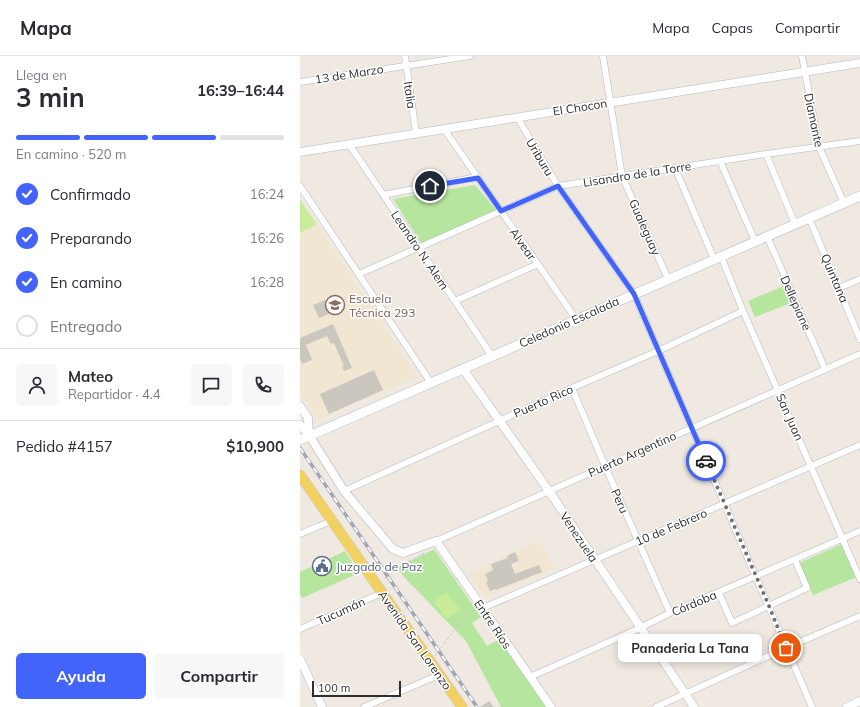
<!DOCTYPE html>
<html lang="es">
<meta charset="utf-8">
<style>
:root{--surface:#fff;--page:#f7f7f7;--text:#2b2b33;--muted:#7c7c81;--line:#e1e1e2;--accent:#4264fb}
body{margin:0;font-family:Mulish,sans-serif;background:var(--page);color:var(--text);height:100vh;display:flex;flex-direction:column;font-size:15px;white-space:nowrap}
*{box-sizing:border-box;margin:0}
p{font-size:13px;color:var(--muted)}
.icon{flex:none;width:22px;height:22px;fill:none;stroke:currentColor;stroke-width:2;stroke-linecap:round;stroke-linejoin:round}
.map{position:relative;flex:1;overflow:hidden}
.side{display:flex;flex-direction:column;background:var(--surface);width:300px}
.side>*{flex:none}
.scale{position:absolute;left:12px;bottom:10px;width:89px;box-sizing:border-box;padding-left:4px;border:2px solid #2e2e2e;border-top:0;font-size:11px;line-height:14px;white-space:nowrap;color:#2e2e2e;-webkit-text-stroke:3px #fff;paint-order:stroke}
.pin{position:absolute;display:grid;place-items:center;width:34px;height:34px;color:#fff;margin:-17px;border:2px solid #fff;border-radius:50%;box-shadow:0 1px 4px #0007}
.courier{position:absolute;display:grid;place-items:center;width:40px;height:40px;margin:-20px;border:3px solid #4264fb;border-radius:50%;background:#fff;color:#222;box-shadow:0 1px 5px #0007}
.bubble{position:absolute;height:28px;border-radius:6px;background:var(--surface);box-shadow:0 2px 10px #0003;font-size:13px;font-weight:700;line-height:28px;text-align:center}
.headline em{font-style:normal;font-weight:700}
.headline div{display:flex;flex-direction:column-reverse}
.headline{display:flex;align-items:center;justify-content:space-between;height:68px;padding:0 16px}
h1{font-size:26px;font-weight:700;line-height:30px}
.bar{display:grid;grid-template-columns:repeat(4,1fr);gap:6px 4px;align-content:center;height:48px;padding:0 16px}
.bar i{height:5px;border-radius:3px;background:var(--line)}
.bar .selected{background:var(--accent)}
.bar p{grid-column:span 4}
.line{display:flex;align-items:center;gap:10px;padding:0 16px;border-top:1px solid var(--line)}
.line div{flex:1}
.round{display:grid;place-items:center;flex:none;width:42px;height:42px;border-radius:6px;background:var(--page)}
ol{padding:0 16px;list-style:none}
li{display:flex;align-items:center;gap:12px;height:44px}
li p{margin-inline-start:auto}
li .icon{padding:4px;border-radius:50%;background:var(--accent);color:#fff;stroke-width:4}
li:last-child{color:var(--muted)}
li i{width:22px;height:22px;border:2px solid var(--line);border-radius:50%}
.cta{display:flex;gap:8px;margin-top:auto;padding:8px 16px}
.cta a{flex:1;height:46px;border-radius:6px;background:var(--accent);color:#fff;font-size:16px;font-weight:700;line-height:46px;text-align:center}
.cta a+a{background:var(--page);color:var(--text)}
header{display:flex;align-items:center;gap:24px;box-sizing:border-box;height:56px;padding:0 20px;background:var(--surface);border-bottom:1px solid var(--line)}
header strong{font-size:19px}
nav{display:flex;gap:22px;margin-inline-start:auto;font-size:14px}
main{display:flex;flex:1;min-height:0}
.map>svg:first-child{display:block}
.education{fill:#f0e6d1}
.green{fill:#b6e59e}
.pitch{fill:#c9ec9a}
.building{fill:#cbc7bf}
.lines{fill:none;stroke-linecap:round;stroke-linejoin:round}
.minor-casing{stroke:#b4b7c1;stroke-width:7}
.tertiary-casing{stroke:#b4b7c1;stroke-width:9}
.secondary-casing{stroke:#b4b7c1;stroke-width:10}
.primary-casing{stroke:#c9c9c9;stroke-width:11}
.path{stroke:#c9c9c9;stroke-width:1;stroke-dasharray:3 2;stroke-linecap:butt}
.minor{stroke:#fff;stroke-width:6}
.tertiary{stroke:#fff;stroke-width:8}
.secondary{stroke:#fff;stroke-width:9}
.primary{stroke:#f2d163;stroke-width:10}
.rail-casing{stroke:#a3a6b8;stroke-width:3.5}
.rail{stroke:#fff;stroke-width:2;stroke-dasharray:6;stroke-linecap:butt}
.done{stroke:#726f6d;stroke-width:4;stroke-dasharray:0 7.2}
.route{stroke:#4264fb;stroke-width:5}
.labels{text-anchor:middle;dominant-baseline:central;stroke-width:3;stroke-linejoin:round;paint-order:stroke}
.street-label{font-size:12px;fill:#2e2e2e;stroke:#fff}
.education-label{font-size:12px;fill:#785e54;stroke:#fff;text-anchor:start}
.service-label{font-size:12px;fill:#4e5e75;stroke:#fff;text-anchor:start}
</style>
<header>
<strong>Mapa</strong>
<nav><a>Mapa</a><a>Capas</a><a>Compartir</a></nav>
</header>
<main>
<section class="side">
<div class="headline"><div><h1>3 min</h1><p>Llega en</p></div><em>16:39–16:44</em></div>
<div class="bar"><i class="selected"></i><i class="selected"></i><i class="selected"></i><i></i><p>En camino · 520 m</p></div>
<ol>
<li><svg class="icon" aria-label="check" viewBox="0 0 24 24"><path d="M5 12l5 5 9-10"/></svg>Confirmado<p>16:24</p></li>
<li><svg class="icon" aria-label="check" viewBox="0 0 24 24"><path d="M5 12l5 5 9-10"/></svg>Preparando<p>16:26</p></li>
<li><svg class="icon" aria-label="check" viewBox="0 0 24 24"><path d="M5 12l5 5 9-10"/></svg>En camino<p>16:28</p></li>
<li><i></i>Entregado</li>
</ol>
<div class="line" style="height:72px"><a class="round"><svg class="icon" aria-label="person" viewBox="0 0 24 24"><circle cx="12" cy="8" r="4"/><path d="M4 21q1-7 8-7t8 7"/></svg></a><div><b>Mateo</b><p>Repartidor · 4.4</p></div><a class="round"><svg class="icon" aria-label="chat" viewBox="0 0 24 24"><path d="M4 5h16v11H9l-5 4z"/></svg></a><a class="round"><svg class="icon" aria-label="phone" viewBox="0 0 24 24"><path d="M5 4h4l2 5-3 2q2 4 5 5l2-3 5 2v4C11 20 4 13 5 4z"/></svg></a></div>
<div class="line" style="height:52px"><div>Pedido #4157</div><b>$10,900</b></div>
<div class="cta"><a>Ayuda</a><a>Compartir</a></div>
</section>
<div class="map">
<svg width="560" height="651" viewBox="0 0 560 651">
<rect width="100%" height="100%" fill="#efe9e1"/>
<path class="education" d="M17 168 118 321 18 363 0 338V177Z
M238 484 255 512 184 541 169 519Z"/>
<path class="green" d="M175 129 196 154 121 187 93 143Z
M484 230 491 247 455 261 448 245Z
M542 488 557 521 513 539 499 507Z
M134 493 181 561 172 567 187 590 200 583 246 651H201L166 585 105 522 97 512Z
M45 495 59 517 2 542 0 538V516Z"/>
<path class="pitch" d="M0 144 17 168 0 177Z
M147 536 160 554 146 563 134 545Z"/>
<path class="building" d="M25 244 31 257 19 262 13 249Z
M33 268 52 312 44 315 42 311 44 310 34 287 31 288 27 280 6 289 12 304 2 308 0 302V282Z
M74 314 83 334 29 358 20 338Z
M215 496 219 505 211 508 215 518 239 509 242 516 196 534 195 533 190 535 186 526 188 525 185 518 193 514 191 508 208 502 207 500Z
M189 645 194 651H180Z"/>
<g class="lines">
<defs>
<path id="minor" d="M105 0 116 77
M303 0 322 120 368 223
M502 0 519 91 544 147
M0 26 170 0
M217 61 258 130 334 238 512 651
M144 73 276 263
M49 88 192 300
M466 98 495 168
M420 105 455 185
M375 112 414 203
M0 130 131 327
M83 139 177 121
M509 162 560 283
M467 180 525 313
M421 200 443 255 560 523
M59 218 258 130 466 98 560 85
M539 232 560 223
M155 245 238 208
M272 332 305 410 370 557
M44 435 272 332 358 295 443 255
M0 478 31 465
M136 485 560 298
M419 537 432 567 507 532 495 504
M183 552 560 389
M0 573 82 537
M230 621 340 572 370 557 560 475
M64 651 139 619
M356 651 486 592 560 560"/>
<path id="tertiary" d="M0 96 560 7
M163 313 249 435 394 651
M0 350 8 362 9 379
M0 369 9 379 44 435 93 493 103 497 136 485 251 651
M0 603 22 651
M547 651 560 645"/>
<path id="secondary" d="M0 384 560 140"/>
<path id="primary" d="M0 419 162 651"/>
</defs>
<use href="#minor" class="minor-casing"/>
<use href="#tertiary" class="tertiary-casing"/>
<use href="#secondary" class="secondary-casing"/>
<use href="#primary" class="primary-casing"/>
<path class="path" d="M84 523 97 512 126 496
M135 600 164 561 175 555"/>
<use href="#minor" class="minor"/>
<use href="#tertiary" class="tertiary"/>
<use href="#secondary" class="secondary"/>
<use href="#primary" class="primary"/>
<defs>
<path id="rail" d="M0 392 177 651"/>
</defs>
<use href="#rail" class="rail-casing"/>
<use href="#rail" class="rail"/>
</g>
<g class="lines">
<path class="done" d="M406 405 469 550 486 592"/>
<path class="route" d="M130 130 178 122 201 155 258 130 334 238 406 405"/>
</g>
<defs>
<symbol id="school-ring" viewBox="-11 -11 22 22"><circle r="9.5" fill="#fff" stroke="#8d6e63" stroke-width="1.5"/><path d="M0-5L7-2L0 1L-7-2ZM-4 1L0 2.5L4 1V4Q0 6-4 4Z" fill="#8d6e63"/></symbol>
<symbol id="civic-ring" viewBox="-11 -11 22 22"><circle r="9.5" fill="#fff" stroke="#5c6f8a" stroke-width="1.5"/><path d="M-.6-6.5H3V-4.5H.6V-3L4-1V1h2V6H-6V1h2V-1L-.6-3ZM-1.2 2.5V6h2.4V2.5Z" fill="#5c6f8a"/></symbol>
</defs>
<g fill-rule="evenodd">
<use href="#school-ring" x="24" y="238" width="22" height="22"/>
<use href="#civic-ring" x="11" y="499" width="22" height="22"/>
</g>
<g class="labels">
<g class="street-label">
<text transform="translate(49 18) rotate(-9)">13 de Marzo</text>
<text transform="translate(110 39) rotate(82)">Italia</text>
<text transform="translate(280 51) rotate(-9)">El Chocon</text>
<text transform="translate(514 64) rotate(78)">Diamante</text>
<text transform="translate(240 101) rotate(59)">Uriburu</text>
<text transform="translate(337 118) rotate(-9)">Lisandro de la Torre</text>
<text transform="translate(345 171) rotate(66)">Gualeguay</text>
<text transform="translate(223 188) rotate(55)">Alvear</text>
<text transform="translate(120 194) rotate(56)">Leandro N. Alem</text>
<text transform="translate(535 222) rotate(67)">Quintana</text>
<text transform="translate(496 247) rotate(66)">Dellepiane</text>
<text transform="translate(269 266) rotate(-24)">Celedonio Escalada</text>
<text transform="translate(243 345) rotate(-24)">Puerto Rico</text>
<text transform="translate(490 361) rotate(66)">San Juan</text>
<text transform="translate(332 398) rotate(-24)">Puerto Argentino</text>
<text transform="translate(320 445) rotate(66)">Peru</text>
<text transform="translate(371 471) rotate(-23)">10 de Febrero</text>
<text transform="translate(279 481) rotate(56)">Venezuela</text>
<text transform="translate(394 547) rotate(-23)">Córdoba</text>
<text transform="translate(41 555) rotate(-24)">Tucumán</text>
<text transform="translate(193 568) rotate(56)">Entre Ríos</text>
<text transform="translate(115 584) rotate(55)">Avenida San Lorenzo</text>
</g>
<g class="education-label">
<text x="49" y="242">Escuela<tspan x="49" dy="14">Técnica 293</tspan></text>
</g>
<g class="service-label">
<text x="36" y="510">Juzgado de Paz</text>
</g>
</g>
</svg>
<div class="scale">100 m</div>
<div class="pin" style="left:486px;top:592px;background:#ea580c"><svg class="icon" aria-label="bag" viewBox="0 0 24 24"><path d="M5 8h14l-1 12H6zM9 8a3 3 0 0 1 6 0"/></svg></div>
<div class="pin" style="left:130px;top:130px;background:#1f2937"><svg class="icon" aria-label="home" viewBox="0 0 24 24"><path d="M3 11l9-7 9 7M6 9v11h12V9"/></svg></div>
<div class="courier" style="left:406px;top:405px"><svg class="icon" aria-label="car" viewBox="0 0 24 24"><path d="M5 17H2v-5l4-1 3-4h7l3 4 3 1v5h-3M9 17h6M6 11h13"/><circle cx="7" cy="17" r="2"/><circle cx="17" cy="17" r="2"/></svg></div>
<div class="bubble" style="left:318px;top:578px;width:144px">Panaderia La Tana</div>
</div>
</main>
